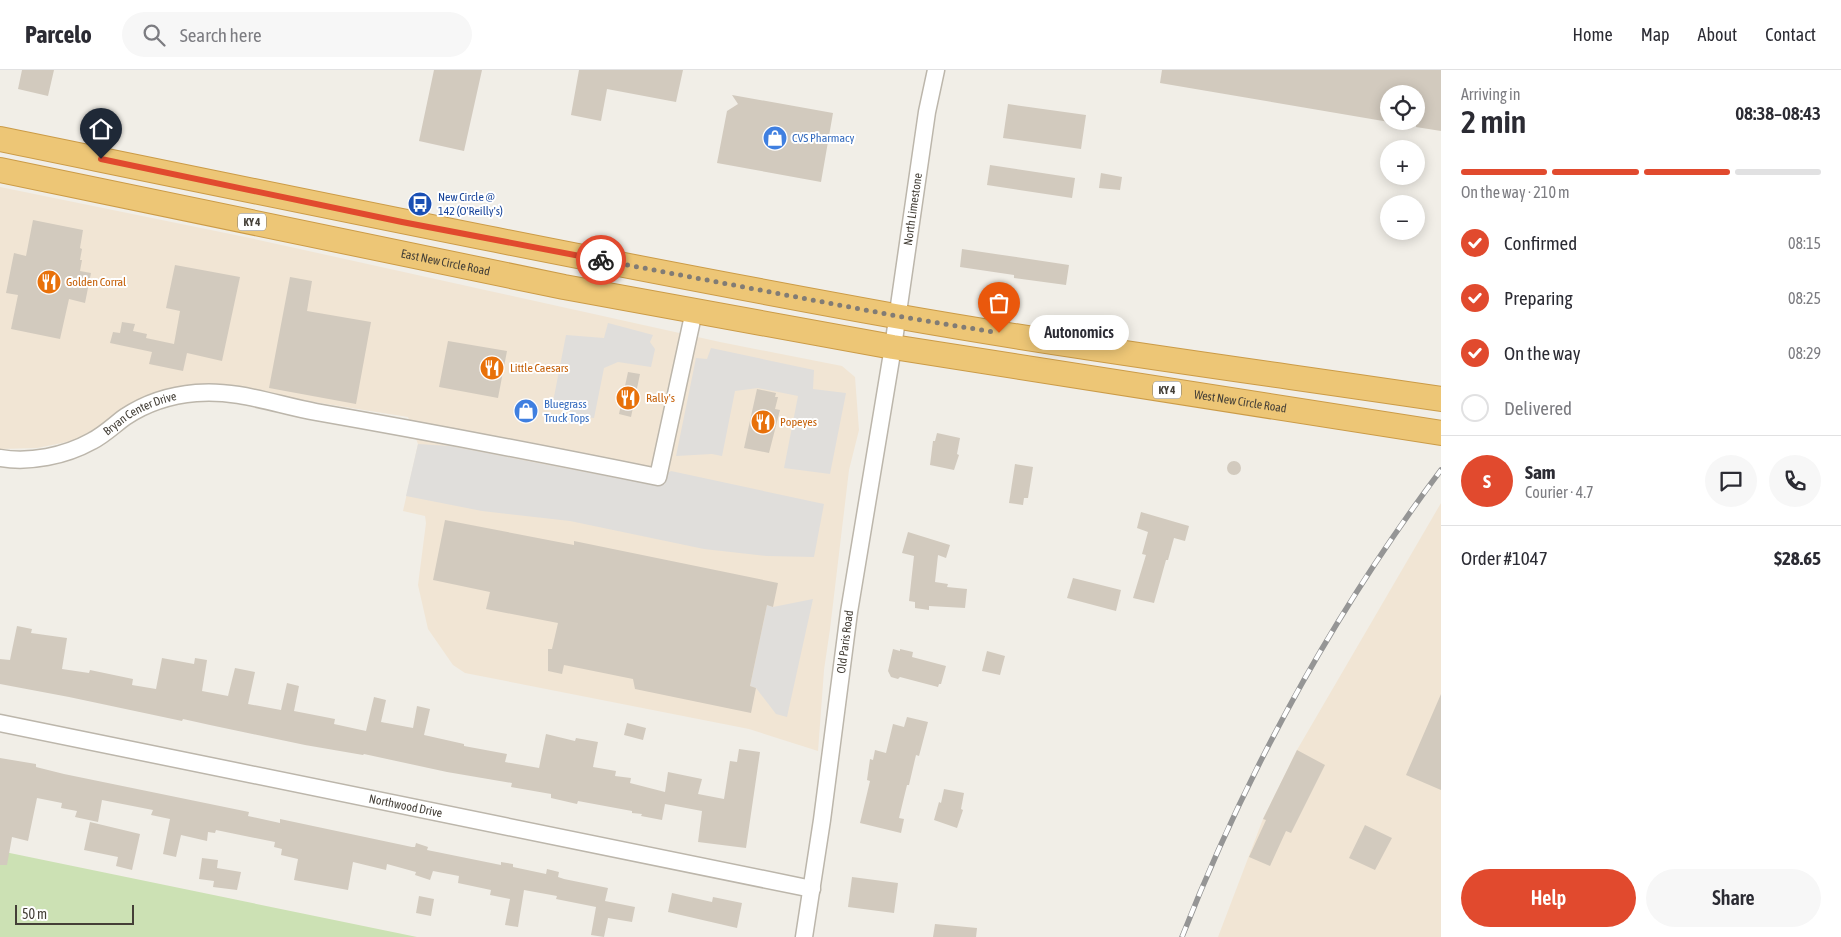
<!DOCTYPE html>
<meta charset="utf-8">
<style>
:root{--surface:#fff;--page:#f7f7f7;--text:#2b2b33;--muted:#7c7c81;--line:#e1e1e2;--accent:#e14a2e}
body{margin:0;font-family:"Asap Condensed",sans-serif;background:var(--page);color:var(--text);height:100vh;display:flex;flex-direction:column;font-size:19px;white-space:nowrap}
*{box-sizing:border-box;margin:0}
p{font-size:16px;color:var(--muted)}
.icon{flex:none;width:28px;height:28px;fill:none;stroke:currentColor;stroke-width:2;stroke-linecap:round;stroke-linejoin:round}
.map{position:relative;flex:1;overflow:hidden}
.details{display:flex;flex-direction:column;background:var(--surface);width:400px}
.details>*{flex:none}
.buttons{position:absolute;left:1380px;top:15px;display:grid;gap:10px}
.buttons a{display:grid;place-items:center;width:45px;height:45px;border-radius:50%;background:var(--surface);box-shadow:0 2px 12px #0003;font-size:25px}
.scale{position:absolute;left:15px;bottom:12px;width:119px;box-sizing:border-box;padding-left:5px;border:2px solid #443f37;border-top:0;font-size:14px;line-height:18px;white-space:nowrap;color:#443f37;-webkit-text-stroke:4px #fff;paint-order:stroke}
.pin{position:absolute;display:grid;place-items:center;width:42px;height:42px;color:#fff;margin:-51px -21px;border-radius:50% 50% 50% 0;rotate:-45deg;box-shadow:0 0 5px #0007}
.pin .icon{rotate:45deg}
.courier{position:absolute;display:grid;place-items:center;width:50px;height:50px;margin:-25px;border:4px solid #e14a2e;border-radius:50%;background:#fff;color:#222;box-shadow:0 1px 6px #0007}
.bubble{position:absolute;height:35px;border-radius:18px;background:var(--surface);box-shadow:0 2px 12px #0003;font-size:16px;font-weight:600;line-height:35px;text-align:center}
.head em{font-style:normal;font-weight:600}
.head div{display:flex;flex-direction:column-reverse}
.head{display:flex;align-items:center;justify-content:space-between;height:85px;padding:0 20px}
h1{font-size:32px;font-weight:600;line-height:38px}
.bar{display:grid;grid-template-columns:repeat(4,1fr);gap:8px 5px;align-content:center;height:60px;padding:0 20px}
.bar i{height:6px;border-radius:4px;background:var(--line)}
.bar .selected{background:var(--accent)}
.bar p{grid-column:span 4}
.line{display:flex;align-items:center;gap:12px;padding:0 20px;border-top:1px solid var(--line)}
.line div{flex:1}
.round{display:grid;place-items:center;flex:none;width:52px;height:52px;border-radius:26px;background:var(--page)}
ol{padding:0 20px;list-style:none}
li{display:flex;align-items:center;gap:15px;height:55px}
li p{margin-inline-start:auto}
li .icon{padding:5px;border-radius:50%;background:var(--accent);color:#fff;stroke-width:4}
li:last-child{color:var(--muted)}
li i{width:28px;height:28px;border:2px solid var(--line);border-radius:50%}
.action{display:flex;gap:10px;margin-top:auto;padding:10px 20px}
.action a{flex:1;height:58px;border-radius:30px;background:var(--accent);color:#fff;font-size:20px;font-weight:600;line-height:58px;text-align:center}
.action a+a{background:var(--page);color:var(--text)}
header{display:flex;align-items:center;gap:30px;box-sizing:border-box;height:70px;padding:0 25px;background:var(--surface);border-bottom:1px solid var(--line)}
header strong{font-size:24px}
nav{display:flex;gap:28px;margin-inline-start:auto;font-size:18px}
.search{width:350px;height:45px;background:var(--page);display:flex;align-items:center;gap:12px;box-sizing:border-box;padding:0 18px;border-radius:28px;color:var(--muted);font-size:19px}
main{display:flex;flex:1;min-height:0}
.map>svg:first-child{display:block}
.commercial{fill:#f1e5d4}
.green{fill:#cce1b4}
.parking{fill:#e0dedb}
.building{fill:#d2cabe}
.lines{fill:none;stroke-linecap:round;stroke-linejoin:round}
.minor-casing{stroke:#bcb6ab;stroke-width:19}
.highway-casing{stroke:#cb9b47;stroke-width:26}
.minor{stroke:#fff;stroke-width:16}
.highway{stroke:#edc676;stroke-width:24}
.rail-casing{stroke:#959595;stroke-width:5.5}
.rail{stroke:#fff;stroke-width:4;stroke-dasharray:11;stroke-linecap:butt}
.done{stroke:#817c75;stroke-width:5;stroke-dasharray:0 9}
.route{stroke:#e14a2e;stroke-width:6}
.labels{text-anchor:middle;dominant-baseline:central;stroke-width:4;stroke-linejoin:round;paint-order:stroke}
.shield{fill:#fff;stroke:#7c7973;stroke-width:1}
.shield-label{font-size:11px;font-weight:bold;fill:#443f37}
.shop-label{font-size:12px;fill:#366cbe;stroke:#fff;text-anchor:start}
.transit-label{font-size:12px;fill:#164399;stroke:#fff;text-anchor:start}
.street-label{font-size:12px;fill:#443f37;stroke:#fff}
.food-label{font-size:12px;fill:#c56008;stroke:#fff;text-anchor:start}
</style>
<header>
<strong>Parcelo</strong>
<div class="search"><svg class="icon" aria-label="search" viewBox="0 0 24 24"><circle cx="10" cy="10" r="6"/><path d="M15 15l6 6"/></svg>Search here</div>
<nav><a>Home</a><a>Map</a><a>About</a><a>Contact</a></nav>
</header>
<main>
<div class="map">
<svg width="1441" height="867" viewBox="0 0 1441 867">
<rect width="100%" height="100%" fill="#f1eee7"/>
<path class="commercial" d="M0 117 250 168 720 272 842 296 855 307 859 360 849 400 830 559 824 600 818 681 749 659 465 603 453 595 428 559 418 515 426 453 425 446 403 441 418 374 408 347 225 318 159 326 72 371 37 378 0 379Z
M1441 433V867H1218L1263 749 1297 680Z"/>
<path class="green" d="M0 781 417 867H0Z"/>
<path class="parking" d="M608 253 653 265 650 272 655 279 651 297 618 292 604 298 594 348 584 347 564 338 552 337 566 265 604 268Z
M711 278 814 300 813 319 846 323 830 404 784 398 798 326 758 318 735 321 722 386 712 384 676 386 696 288 707 289Z
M418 374 450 376 648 414 671 401 824 434 814 487 767 486 704 479 570 451 482 441 406 426Z
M813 529 787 647 776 644 756 618 750 616 767 535 773 537Z"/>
<path class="building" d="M22 0H54L48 26 18 19Z
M434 0H482L464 81 419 71Z
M579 0H683L676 32 607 19 601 51 571 45Z
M1162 0H1441V61L1416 57V24H1389V52L1160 13Z
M732 25 833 43 821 112 717 93 727 41 738 34Z
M1008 34 1086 45 1081 79 1003 68Z
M990 95 1075 108 1072 128 987 115Z
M1101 103 1122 107 1120 120 1099 118Z
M33 150 83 160 80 178 82 179 80 190H82L80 201 91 203 85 233 69 229 60 269 11 259 18 225 6 223 14 183 26 186Z
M962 179 1069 195 1066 215 1014 208V205L960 197Z
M175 195 240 207 222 291 187 283 183 301 149 294 152 282 110 273 113 262 120 263 122 252 135 254 133 261 147 264 146 268 174 274 180 241 166 238Z
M290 207 312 211 307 241 371 252 356 334 269 318Z
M448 271 507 281 498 328 439 317Z
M628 302 640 304 631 347 619 344Z
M757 319 776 323 775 327H778L775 339 780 340 769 383 744 378Z
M937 363 960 368 957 384 959 385 954 400 930 395 933 371H935Z
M1227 398a7 7 0 1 1 14 0a7 7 0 1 1-14 0Z
M1015 394 1033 397 1028 428H1024L1023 435 1009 433Z
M1141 442 1189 456 1185 471 1174 468 1168 490H1166L1154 533 1133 528 1146 485 1142 484 1148 462 1137 458Z
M445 450 574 475V471L778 513 773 537 767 535 750 616 756 618 751 643 635 619 633 609 564 595 562 604 548 601V579H552L558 553 486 539 490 522 433 510Z
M908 462 950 475 946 488 938 485 935 512 948 514 947 517 967 519 965 538 929 536V540L915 538V532L909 531 914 486 902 483Z
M1073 508 1121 520 1116 541 1067 528Z
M17 556 32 559 31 563 67 568 62 599 89 603 90 600 133 609 132 615 156 619 162 588 194 594 195 588 207 590 202 621 228 626 235 598 255 602 248 634 281 640 287 613 299 616 294 641 335 649 334 654 366 661 374 627 386 630 381 652 413 658 417 636 430 639 424 665 464 674V676L507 684 505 692 539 698 546 664 575 671 576 668 598 672 593 697 616 701 615 706 631 708 630 713 665 722 668 702 702 709 698 724 724 729 730 691 737 692 739 679 760 682 746 778 698 772 702 741 665 734 662 750 641 746 642 744 632 743V741L578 731 577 734 551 728V724L511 717 512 713 447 702 364 684 363 685 305 675 210 655 183 649 182 651 69 627 0 614V589L10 590Z
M893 579 900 581V579L913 582 912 587 946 596 941 614H939L938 617 900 607 898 609 891 607 888 601Z
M987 581 1005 586 1000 605 982 601Z
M1441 624V720L1406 705Z
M907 647 928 652 919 686 916 685 909 715H907L899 748 904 749 901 763 860 753 870 711 867 710 870 689 873 690 875 680 886 683 893 654 904 657Z
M627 653 646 658 643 670 624 665Z
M1297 680 1325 695 1291 763 1286 761 1270 796 1249 787 1266 750 1263 749Z
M0 688 36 694V697L64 704 249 742 248 746 280 753V749L412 777H415L416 773 428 777 427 780 496 794 501 795V792L513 794V797L546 804 547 799 559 802 558 807 564 809 608 818 605 831 635 837 632 852 608 848 604 867 591 865 596 837 556 829 557 826 524 820 518 857 505 855 510 829 490 825 491 820 458 813 459 806 433 801 430 810 415 805 416 802 387 794 386 800 353 792 348 820 294 810 298 789 281 785 282 779 274 777 275 772 216 760 215 763 208 762 207 771 181 765 176 787 163 784 170 749 151 745 153 740 102 730 98 752 75 747 77 741 61 738 62 733 37 728 28 771 12 767 7 795H0Z
M944 719 964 723 961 739 963 740 957 758 934 750 939 732 941 733Z
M90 752 140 764 132 800 116 796 118 787 84 780Z
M1365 755 1392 768 1375 800 1349 788Z
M202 788 218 790 217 798 241 802 237 820 213 817 214 811 199 809Z
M852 807 898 813 894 843 848 837Z
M672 823 712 832 713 827 742 833 737 858 668 842Z
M419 826 434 829 431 846 416 843Z
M935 854 977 858 976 867H933Z"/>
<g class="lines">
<defs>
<g id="minor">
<path id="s1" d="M0 388C30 393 65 386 92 371 104 365 114 355 125 347 146 333 172 325 196 323 236 319 277 335 316 342 430 362 544 384 658 407L694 241"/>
<path id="s2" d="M0 653 812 819"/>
<path id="s3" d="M804 867 822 750 849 542 893 277 927 42 936 0"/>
</g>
<g id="highway">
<path d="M0 69C298 130 596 192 895 246 1076 278 1259 302 1441 329"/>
<path id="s4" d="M0 100 564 217 893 277 1441 363"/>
</g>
</defs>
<use href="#minor" class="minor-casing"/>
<use href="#highway" class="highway-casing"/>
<use href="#minor" class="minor"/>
<use href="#highway" class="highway"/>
<defs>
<path id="rail" d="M1182 867C1248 699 1333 544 1441 400"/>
</defs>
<use href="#rail" class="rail-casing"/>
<use href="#rail" class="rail"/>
</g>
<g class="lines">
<path class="done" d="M601 190 897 246 999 263"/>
<path class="route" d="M101 89 402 152 601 190"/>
</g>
<defs>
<symbol id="shop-disc" viewBox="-11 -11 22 22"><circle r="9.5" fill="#3f7fe0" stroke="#fff"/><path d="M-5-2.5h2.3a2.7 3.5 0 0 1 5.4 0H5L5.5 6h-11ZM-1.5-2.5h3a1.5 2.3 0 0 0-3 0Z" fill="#fff"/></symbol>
<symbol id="bus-disc" viewBox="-11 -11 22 22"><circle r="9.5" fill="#1a4fb4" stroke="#fff"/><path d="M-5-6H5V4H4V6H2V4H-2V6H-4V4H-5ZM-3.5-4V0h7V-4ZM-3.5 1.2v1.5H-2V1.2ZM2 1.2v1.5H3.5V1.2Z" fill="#fff"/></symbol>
<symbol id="restaurant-disc" viewBox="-11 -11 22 22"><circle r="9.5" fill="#e8710a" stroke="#fff"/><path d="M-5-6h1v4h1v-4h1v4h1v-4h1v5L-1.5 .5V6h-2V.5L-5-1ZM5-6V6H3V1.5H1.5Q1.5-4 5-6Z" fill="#fff"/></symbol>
</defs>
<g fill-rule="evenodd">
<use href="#shop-disc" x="761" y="54" width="28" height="28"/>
<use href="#bus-disc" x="406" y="120" width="28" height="28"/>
<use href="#restaurant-disc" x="35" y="198" width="28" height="28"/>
<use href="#restaurant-disc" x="478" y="284" width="28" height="28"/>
<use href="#restaurant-disc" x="614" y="314" width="28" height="28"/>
<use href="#shop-disc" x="512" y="327" width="28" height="28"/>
<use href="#restaurant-disc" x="749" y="338" width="28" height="28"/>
</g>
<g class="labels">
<g class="shield">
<rect x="238" y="143.5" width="28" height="17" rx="4"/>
<rect x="1153" y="311.5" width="28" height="17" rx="4"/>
</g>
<g class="shield-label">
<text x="252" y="152">KY 4</text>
<text x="1167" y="320">KY 4</text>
</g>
<g class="shop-label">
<text x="792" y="68">CVS Pharmacy</text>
<text x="544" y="334">Bluegrass<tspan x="544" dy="14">Truck Tops</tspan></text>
</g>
<g class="transit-label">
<text x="438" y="127">New Circle @<tspan x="438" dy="14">142 (O'Reilly's)</tspan></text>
</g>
<g class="street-label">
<text stroke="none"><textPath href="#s3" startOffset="736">North Limestone</textPath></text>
<text stroke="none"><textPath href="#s4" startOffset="455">East New Circle Road</textPath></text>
<text stroke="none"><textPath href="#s4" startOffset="1262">West New Circle Road</textPath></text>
<text stroke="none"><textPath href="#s1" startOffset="151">Bryan Center Drive</textPath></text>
<text stroke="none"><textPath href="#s3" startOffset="298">Old Paris Road</textPath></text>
<text stroke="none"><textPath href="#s2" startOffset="414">Northwood Drive</textPath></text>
</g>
<g class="food-label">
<text x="66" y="212">Golden Corral</text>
<text x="510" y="298">Little Caesars</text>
<text x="646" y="328">Rally's</text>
<text x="780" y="352">Popeyes</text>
</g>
</g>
</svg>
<div class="buttons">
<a><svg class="icon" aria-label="locate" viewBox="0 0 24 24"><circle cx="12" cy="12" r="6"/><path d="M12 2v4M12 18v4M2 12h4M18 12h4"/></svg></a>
<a>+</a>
<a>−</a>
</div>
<div class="scale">50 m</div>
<div class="pin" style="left:999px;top:263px;background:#ea580c"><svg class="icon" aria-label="bag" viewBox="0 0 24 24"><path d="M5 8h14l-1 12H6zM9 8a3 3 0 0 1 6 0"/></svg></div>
<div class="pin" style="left:101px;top:89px;background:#1f2937"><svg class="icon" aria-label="home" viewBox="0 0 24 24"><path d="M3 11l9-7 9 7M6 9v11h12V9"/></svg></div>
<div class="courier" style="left:601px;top:190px"><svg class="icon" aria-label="bike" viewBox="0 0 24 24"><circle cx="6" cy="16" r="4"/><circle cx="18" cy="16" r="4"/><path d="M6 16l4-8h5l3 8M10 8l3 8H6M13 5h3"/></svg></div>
<div class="bubble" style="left:1029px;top:245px;width:100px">Autonomics</div>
</div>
<section class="details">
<div class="head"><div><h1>2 min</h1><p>Arriving in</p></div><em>08:38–08:43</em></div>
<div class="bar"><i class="selected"></i><i class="selected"></i><i class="selected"></i><i></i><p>On the way · 210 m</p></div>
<ol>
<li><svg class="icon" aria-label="check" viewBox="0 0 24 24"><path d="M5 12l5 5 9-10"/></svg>Confirmed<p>08:15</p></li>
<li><svg class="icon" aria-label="check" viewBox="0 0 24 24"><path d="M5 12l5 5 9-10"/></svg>Preparing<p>08:25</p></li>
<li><svg class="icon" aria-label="check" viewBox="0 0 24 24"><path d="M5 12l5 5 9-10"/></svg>On the way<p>08:29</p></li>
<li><i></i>Delivered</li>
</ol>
<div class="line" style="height:90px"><b class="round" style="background:var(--accent);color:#fff">S</b><div><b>Sam</b><p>Courier · 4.7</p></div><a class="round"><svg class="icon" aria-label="chat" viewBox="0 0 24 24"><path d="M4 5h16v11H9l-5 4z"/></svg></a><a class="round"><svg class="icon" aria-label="phone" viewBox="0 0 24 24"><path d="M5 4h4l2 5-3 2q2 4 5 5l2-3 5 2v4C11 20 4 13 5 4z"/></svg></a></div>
<div class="line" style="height:65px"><div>Order #1047</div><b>$28.65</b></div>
<div class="action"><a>Help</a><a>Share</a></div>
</section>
</main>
